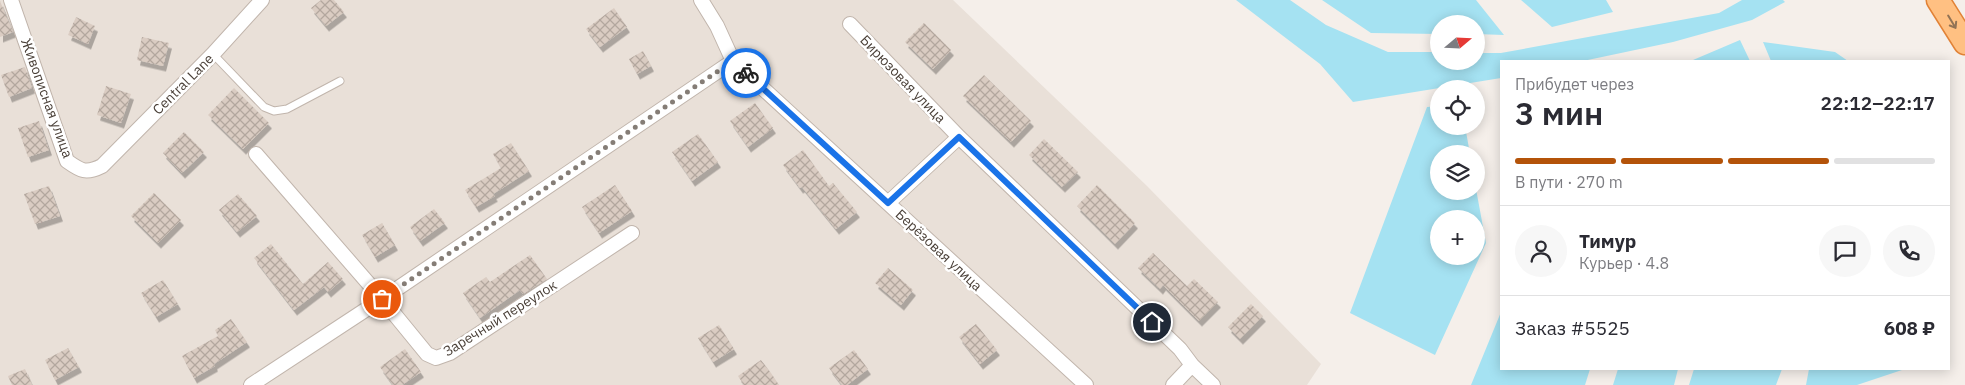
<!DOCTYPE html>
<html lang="ru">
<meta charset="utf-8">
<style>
:root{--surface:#fff;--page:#f7f7f7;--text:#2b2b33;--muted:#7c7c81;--line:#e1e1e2;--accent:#b45309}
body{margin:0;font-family:"IBM Plex Sans",sans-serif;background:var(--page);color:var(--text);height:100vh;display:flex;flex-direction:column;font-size:19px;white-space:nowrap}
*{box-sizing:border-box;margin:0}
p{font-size:16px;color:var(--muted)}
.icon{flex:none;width:28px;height:28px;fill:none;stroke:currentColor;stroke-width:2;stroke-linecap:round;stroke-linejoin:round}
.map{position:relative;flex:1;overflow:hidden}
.details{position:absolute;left:1500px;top:60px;width:450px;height:310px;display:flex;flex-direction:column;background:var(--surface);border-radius:0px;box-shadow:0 2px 12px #0003}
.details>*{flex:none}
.needle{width:32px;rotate:71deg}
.tools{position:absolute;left:1430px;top:15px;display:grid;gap:10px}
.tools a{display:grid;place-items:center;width:55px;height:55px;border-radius:50%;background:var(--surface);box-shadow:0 2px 12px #0003;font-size:25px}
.pin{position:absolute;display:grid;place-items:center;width:42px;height:42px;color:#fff;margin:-21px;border:2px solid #fff;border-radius:50%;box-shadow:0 1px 5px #0007}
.courier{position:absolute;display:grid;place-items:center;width:50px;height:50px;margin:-25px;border:4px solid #1a73e8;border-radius:50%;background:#fff;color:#222;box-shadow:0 1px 6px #0007}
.head em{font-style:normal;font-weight:600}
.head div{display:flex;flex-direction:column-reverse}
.head{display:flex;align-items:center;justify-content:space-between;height:85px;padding:0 15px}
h1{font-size:32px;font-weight:600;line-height:38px}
.bar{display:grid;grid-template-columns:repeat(4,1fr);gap:8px 5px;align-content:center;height:60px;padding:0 15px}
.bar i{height:6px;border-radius:4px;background:var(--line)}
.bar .selected{background:var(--accent)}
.bar p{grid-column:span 4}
.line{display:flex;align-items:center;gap:12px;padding:0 15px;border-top:1px solid var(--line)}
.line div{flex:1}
.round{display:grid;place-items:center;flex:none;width:52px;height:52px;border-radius:26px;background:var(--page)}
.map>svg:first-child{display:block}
.residential{fill:#e9e0d8}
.water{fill:#a5e2f2;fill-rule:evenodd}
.building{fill:url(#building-cross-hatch);filter:url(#shadow)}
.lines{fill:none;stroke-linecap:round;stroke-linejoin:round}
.service-casing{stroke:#c1b5ac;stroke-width:9}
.minor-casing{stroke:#c1b5ac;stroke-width:16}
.trunk-casing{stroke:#e18237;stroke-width:25}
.service{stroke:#fff;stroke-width:7}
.minor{stroke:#fff;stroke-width:14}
.trunk{stroke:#ffc082;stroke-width:22}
.oneway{stroke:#927355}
.done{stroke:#857d76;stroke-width:5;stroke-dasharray:0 9}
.route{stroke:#1a73e8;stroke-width:6}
.labels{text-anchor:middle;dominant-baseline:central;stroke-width:5;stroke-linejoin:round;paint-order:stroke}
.street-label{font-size:14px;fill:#493f37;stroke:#fff}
</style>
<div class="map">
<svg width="1965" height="385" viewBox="0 0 1965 385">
<defs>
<pattern id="building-cross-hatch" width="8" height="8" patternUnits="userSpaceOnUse" patternTransform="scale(1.25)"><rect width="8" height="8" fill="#daccc2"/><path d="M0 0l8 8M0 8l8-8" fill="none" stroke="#b3a79e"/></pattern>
<filter id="shadow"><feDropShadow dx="3" dy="5.5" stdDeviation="0" flood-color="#0004"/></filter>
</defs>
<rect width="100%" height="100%" fill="#f5efea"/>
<path class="residential" d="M0 0H953L1147 186 1321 364 1307 385H0Z"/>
<path class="water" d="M1236 0H1290L1326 25 1388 52H1439V61H1476V53H1501L1719 13 1742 0H1783L1785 2 1752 20 1673 42 1583 61H1501V78L1353 102 1320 64Z
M1322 0H1476L1504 35 1476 34V24H1439V34L1371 33Z
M1521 0H1606L1613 12 1552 27Z
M1740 40 1750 61H1693V60Z
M1763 42 1835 52 1848 61H1771Z
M1439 106V126H1465L1470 154H1439V191H1476V189L1486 243 1435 355 1350 313 1427 107ZM1439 219H1476V256H1439Z
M1501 312V369H1590L1585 385H1471Z
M1618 369H1678L1674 385H1613Z
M1694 369H1782L1776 385H1689Z
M1809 369H1905L1857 385H1806Z"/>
<path class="building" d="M321 0H334L344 12 326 26 311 8Z
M0 1 13 32 0 37Z
M614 8 627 27 600 47 586 29Z
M76 17 95 26 88 44 68 35Z
M924 23 951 50 933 69 905 42Z
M142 37 169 43 163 66 137 60Z
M643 51 651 66 637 74 629 59Z
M25 67 32 88 9 97 1 75Z
M984 75 1031 121 1011 142 963 96Z
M106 86 131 94 121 123 97 115Z
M234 88 269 123 243 149 208 115Z
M755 103 773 128 748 147 730 121Z
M39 121 49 150 28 157 18 128Z
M184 132 204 152 182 173 163 153Z
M698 134 718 162 692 181 672 152Z
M1044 139 1078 172 1062 187 1029 155Z
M511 143 529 171 493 194 495 196 476 207 465 190 501 168 493 154Z
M803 150 829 186 833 183 857 212 836 229 802 187 800 188 783 165Z
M615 185 632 211 599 233 582 207Z
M1097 185 1135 223 1115 244 1077 206Z
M49 186 60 216 35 224 24 194Z
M154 193 181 220 158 243 131 216Z
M238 194 257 216 237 232 219 210Z
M434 209 445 223 420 241 410 227Z
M382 223 395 245 375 257 362 235Z
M271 244 303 284 328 262 343 279 328 292 324 287 294 310 254 258Z
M1153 253 1187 286 1194 279 1218 302 1199 321 1163 285 1160 289 1138 268Z
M530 255 547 279 523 294 520 290 480 318 463 293 486 277 490 282Z
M888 268 913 290 901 305 875 283Z
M163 280 178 304 156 317 141 293Z
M1251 304 1263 316 1240 339 1228 327Z
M231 319 247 342 214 364 215 366 194 378 182 356 218 336 215 330Z
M976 324 997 350 980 364 959 337Z
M719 325 734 349 713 362 698 338Z
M68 348 79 367 55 380 45 360Z
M405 349 421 372 402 385H393L380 367Z
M854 350 868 369 847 385H842L829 368Z
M761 360 771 373 779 385H744L738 376Z
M25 369 32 385H12L8 376Z"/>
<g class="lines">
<defs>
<path id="service" d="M213 54 264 107 274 111 287 109 340 81"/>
<path id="minor" d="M11 0 67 161C81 171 86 174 102 166L213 54 262 0
M701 0 717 26 733 61 1086 385
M850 24 959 137 1180 349 1192 365 1173 385
M256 154 382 299 427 354 436 358 450 353 632 233
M888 203 959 137
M1192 365 1213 385
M251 385 382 299 733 61"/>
<path id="trunk" d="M1938 0 1965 43"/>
</defs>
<use href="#service" class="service-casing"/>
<use href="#minor" class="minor-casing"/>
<use href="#trunk" class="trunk-casing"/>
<use href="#service" class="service"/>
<use href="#minor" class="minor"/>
<use href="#trunk" class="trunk"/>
</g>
<defs><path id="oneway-shaft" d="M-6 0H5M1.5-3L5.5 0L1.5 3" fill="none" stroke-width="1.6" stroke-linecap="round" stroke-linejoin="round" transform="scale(1.25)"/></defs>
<use class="oneway" href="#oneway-shaft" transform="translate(1952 22) rotate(59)"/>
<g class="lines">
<path class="done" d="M382 299 733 61 746 73"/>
<path class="route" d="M746 73 888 203 959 137 1152 322"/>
</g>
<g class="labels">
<g class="street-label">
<text transform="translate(903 79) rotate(46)">Бирюзовая улица</text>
<text transform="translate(183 84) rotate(-45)">Central Lane</text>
<text transform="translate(47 98) rotate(70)">Живописная улица</text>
<text transform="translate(939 250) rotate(43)">Берёзовая улица</text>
<text transform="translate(500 318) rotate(-32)">Заречный переулок</text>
</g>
</g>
</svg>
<div class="tools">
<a><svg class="needle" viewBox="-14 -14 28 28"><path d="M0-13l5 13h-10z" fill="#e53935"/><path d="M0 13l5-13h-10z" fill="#7c7c81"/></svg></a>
<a><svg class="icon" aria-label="locate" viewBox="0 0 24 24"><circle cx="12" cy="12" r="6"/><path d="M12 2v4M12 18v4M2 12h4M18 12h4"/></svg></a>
<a><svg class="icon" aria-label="layers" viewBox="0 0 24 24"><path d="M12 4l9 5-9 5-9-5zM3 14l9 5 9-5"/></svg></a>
<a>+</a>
</div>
<div class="pin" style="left:382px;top:299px;background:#ea580c"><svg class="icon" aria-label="bag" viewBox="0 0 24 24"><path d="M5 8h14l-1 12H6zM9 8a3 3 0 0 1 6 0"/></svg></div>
<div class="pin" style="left:1152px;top:322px;background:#1f2937"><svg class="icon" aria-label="home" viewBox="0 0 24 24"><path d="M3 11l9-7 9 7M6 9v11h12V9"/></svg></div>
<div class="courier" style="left:746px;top:73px"><svg class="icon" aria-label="bike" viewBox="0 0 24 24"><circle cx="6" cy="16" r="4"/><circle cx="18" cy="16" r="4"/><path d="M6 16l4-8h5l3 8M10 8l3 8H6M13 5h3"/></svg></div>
<section class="details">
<div class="head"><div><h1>3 мин</h1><p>Прибудет через</p></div><em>22:12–22:17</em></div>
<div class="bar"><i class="selected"></i><i class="selected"></i><i class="selected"></i><i></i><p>В пути · 270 m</p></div>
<div class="line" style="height:90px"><a class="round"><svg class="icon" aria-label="person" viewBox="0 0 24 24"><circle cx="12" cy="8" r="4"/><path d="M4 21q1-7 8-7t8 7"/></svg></a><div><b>Тимур</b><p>Курьер · 4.8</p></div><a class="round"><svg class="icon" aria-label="chat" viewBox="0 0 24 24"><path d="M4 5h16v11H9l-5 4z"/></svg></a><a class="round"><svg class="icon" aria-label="phone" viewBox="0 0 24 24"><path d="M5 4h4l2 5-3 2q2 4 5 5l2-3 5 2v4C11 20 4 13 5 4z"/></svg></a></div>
<div class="line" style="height:65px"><div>Заказ #5525</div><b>608 ₽</b></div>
</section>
</div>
